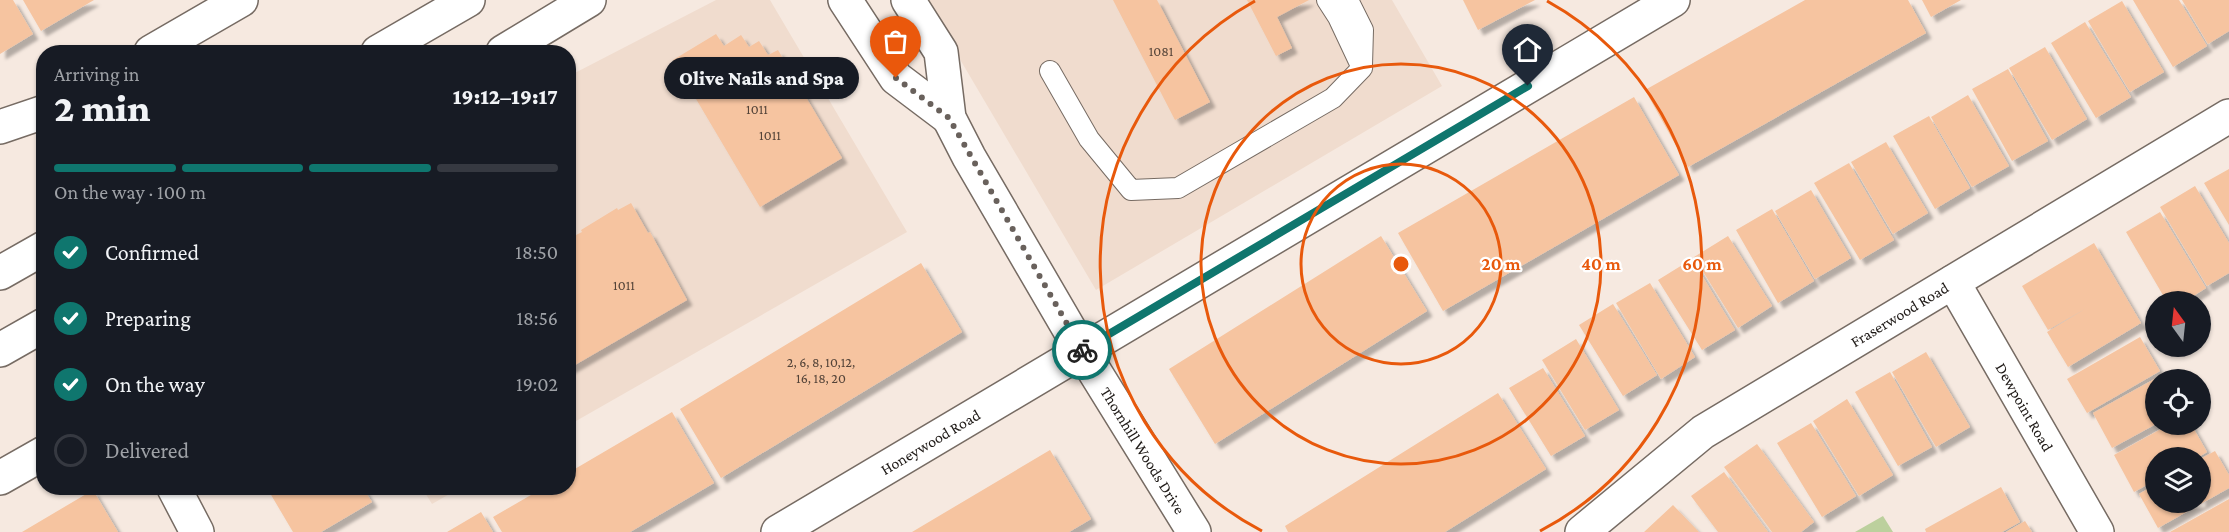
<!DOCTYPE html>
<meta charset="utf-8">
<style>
:root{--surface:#171b24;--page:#242831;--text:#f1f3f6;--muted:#9ea1a6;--line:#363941;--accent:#0f766e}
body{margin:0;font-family:"Crimson Pro",serif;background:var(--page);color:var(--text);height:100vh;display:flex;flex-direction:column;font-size:22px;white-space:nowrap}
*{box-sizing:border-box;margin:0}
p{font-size:20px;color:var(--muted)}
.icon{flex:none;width:33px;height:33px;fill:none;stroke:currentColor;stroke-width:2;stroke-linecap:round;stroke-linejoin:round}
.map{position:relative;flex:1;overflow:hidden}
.side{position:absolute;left:36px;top:45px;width:540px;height:450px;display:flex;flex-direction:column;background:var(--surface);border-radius:24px;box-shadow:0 2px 4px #0004}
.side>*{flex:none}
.needle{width:39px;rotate:345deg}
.controls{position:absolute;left:2145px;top:291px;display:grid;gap:12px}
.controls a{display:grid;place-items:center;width:66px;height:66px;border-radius:50%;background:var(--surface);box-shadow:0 2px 4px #0004;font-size:30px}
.pin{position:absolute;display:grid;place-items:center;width:51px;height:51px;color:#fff;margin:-62px -26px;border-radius:50% 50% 50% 0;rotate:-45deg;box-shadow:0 0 6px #0007}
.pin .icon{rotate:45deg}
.courier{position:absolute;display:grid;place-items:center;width:60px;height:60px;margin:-30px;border:4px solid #0f766e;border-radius:50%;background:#fff;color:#222;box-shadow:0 2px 8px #0007}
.bubble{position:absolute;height:42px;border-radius:21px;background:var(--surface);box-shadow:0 2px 4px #0004;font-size:20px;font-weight:800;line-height:42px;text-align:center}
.overview em{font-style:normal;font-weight:800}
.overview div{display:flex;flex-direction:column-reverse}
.overview{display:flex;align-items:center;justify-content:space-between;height:102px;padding:0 18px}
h1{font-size:39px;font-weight:800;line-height:45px}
.bar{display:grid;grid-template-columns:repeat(4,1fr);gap:9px 6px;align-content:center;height:72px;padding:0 18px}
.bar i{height:8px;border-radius:4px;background:var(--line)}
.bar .active{background:var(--accent)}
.bar p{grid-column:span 4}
ol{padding:0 18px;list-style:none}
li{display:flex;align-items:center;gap:18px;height:66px}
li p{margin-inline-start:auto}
li .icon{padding:6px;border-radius:50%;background:var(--accent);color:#fff;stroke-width:4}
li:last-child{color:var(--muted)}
li i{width:33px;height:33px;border:3px solid var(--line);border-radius:50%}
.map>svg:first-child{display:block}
.built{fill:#f0dcce}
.green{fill:#bcd09d}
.building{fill:#f6c4a0;filter:url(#shadow)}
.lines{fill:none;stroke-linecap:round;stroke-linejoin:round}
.service-casing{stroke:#766b63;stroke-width:22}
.minor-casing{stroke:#766b63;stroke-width:36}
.tertiary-casing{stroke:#766b63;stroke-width:36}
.secondary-casing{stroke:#766b63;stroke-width:36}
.service{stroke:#fff;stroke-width:20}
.minor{stroke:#fff;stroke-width:33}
.tertiary{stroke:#fff;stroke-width:33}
.secondary{stroke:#fff;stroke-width:33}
.done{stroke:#69615c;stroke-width:6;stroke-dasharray:0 10.8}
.route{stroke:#0f766e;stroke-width:8}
.ring{fill:none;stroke:#e8590c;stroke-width:3}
.labels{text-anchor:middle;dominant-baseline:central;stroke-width:4.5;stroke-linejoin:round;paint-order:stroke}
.number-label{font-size:14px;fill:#534338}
.street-label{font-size:16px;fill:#1d1815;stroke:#fff}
.centre{fill:#e8590c;stroke:#fff;stroke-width:3}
.ring-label{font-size:18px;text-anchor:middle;font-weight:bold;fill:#e8590c;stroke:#fff;stroke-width:4.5;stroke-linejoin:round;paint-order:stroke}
</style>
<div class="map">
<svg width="2229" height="532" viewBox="0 0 2229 532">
<defs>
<filter id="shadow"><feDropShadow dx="5.5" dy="5.5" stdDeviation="1.5" flood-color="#0004"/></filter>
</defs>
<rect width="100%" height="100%" fill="#f6e9e0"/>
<path class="built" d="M716 0H770L907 232 569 425V76Z
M925 0H1392L1442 86 1096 290Z
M422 488H460L432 504Z"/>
<path class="green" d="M1883 516 1893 532H1855Z"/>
<path class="building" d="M0 0H13L33 34 0 54Z
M23 0H94L41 31Z
M1113 0H1157L1210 102 1175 120Z
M1247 0H1309L1277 17 1292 48 1276 56Z
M1463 0H1535L1478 30Z
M1805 0H1908L1926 33 1688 167 1645 90Z
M1922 0H1961L1931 17Z
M2133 0H2179L2207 46 2173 67Z
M2182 0H2229V31L2208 44Z
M2122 1 2164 72 2130 92 2088 21Z
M2085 22 2131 97 2096 118 2051 43Z
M716 34 724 46 741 35 749 47 759 41 768 55 778 50 842 158 760 207 673 60Z
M2045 47 2087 119 2052 140 2009 68Z
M2008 69 2048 141 2012 161 1972 89Z
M1968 95 2009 166 1972 187 1931 117Z
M1634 97 1679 175 1443 311 1398 233Z
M1929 116 1970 188 1935 209 1893 136Z
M1886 142 1928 213 1893 234 1851 162Z
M1849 163 1894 240 1860 260 1814 183Z
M2229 169V225L2204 183Z
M2195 186 2229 243V273L2207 286 2160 207Z
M1811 190 1851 258 1815 279 1775 211Z
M631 203 648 233 650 232 687 300 568 369V239L582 232 581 230 617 208 618 210Z
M1772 209 1814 281 1778 303 1736 230Z
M2160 212 2206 288 2184 302H2167L2126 232Z
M1381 236 1427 311 1215 444 1169 369Z
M1728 236 1772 306 1738 328 1694 257Z
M2094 243 2141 323 2068 367 2047 332 2085 309 2048 330 2022 286Z
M1692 259 1735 330 1702 350 1658 280Z
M921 263 962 332 721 478 680 409Z
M1650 283 1695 357 1661 379 1616 303Z
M1613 304 1657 375 1623 396 1579 325Z
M2140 337 2160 371 2087 413 2067 379Z
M1576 339 1619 410 1585 430 1542 360Z
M1926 352 1970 427 1936 447 1892 372Z
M1543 368 1585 436 1551 456 1509 388Z
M2169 371 2174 380H2156V424L2112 448 2093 413Z
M1890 372 1932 447 1898 466 1855 392Z
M1498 393 1546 469 1445 532H1288L1285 526Z
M1847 399 1893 475 1859 496 1813 421Z
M672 412 714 483 630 532H502L493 517 543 488H568V473Z
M1811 423 1856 496 1822 517 1777 443Z
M2170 424H2191L2207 452 2197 458H2156V480L2134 492 2114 455Z
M1757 444 1814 522 1801 532H1772L1724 467Z
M1050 450 1091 519 1069 532H912Z
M2215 451 2229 475V488L2158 528 2139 494 2156 484V502H2200V459Z
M1724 472 1768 532H1718L1691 496Z
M2001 487 2020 522 2002 532H1926L1925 529Z
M267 488H363L372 502 321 532H293Z
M93 490 118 532H22Z
M2229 499V532H2170Z
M1673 505 1699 532H1644Z
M481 512 493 532H447Z
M2025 521 2032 532H2006Z"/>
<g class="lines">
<defs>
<path id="service" d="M1348 0 1363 30 1362 65
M1050 71 1089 139 1131 190 1178 188 1333 98 1362 68 1338 17 1327 0"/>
<g id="minor">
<path d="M151 52 241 0"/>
<path d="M0 127 44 112"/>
<path id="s1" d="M1953 282 2097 532"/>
<path d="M0 478 44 453"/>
<path d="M174 488 197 532"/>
<path id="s2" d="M778 532 1673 0"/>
<path id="s3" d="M1582 532 1703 432 2229 116"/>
</g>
<g id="tertiary">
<path d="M845 0 896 78 949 118"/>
<path id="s4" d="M908 0 941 52 949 118 969 157 1082 351 1194 532"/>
</g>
<path id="secondary" d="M378 52 468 0
M503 52 589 0
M0 273 44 248
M0 350 44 325"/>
</defs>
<use href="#service" class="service-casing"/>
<use href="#minor" class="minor-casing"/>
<use href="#tertiary" class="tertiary-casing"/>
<use href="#secondary" class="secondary-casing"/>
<use href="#service" class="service"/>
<use href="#minor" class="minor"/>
<use href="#tertiary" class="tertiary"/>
<use href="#secondary" class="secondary"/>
</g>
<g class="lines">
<path class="done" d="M896 78 949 118 1082 350"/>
<path class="route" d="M1082 350 1528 86"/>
</g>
<g class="ring">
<circle cx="1401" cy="264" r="100"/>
<circle cx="1401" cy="264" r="200"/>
<path d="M1262 531A301 301 0 0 1 1255 1M1547 1A301 301 0 0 1 1540 531"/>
</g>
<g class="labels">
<g class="number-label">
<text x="1161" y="51">1081</text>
<text x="757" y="109">1011</text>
<text x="770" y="135">1011</text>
<text x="624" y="285">1011</text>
<text x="821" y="362">2, 6, 8, 10,12,<tspan x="821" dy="16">16, 18, 20</tspan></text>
</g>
<g class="street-label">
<text stroke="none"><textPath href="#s3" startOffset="386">Fraserwood Road</textPath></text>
<text stroke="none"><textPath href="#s1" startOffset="144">Dewpoint Road</textPath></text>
<text stroke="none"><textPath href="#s2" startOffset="177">Honeywood Road</textPath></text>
<text stroke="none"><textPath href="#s4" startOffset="513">Thornhill Woods Drive</textPath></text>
</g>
</g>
<circle cx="1401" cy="264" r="9" class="centre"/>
<g class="ring-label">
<text x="1501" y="270">20 m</text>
<text x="1601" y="270">40 m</text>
<text x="1702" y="270">60 m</text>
</g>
</svg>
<div class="controls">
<a><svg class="needle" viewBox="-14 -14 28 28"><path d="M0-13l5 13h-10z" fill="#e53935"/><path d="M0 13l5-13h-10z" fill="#9ea1a6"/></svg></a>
<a><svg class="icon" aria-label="locate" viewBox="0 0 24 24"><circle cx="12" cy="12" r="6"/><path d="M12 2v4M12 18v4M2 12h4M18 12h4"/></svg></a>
<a><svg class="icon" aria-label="layers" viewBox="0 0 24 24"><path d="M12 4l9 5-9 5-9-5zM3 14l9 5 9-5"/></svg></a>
</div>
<div class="pin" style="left:896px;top:78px;background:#ea580c"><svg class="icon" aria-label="bag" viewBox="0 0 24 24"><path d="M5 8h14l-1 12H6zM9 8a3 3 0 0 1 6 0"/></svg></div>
<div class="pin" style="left:1528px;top:86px;background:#1f2937"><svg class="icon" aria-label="home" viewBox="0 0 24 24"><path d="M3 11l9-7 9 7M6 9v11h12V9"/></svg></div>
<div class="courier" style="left:1082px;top:350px"><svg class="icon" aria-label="bike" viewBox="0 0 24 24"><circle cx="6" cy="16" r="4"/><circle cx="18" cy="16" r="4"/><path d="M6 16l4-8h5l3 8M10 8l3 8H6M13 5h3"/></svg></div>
<div class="bubble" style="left:664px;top:57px;width:195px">Olive Nails and Spa</div>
<section class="side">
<div class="overview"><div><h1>2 min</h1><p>Arriving in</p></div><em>19:12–19:17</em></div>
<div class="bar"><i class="active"></i><i class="active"></i><i class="active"></i><i></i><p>On the way · 100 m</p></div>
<ol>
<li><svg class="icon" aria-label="check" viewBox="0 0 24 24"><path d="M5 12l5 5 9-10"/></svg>Confirmed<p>18:50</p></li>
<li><svg class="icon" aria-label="check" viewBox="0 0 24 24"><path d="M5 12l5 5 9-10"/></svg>Preparing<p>18:56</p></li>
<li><svg class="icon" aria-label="check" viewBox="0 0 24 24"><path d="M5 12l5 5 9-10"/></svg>On the way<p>19:02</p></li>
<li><i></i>Delivered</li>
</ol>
</section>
</div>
